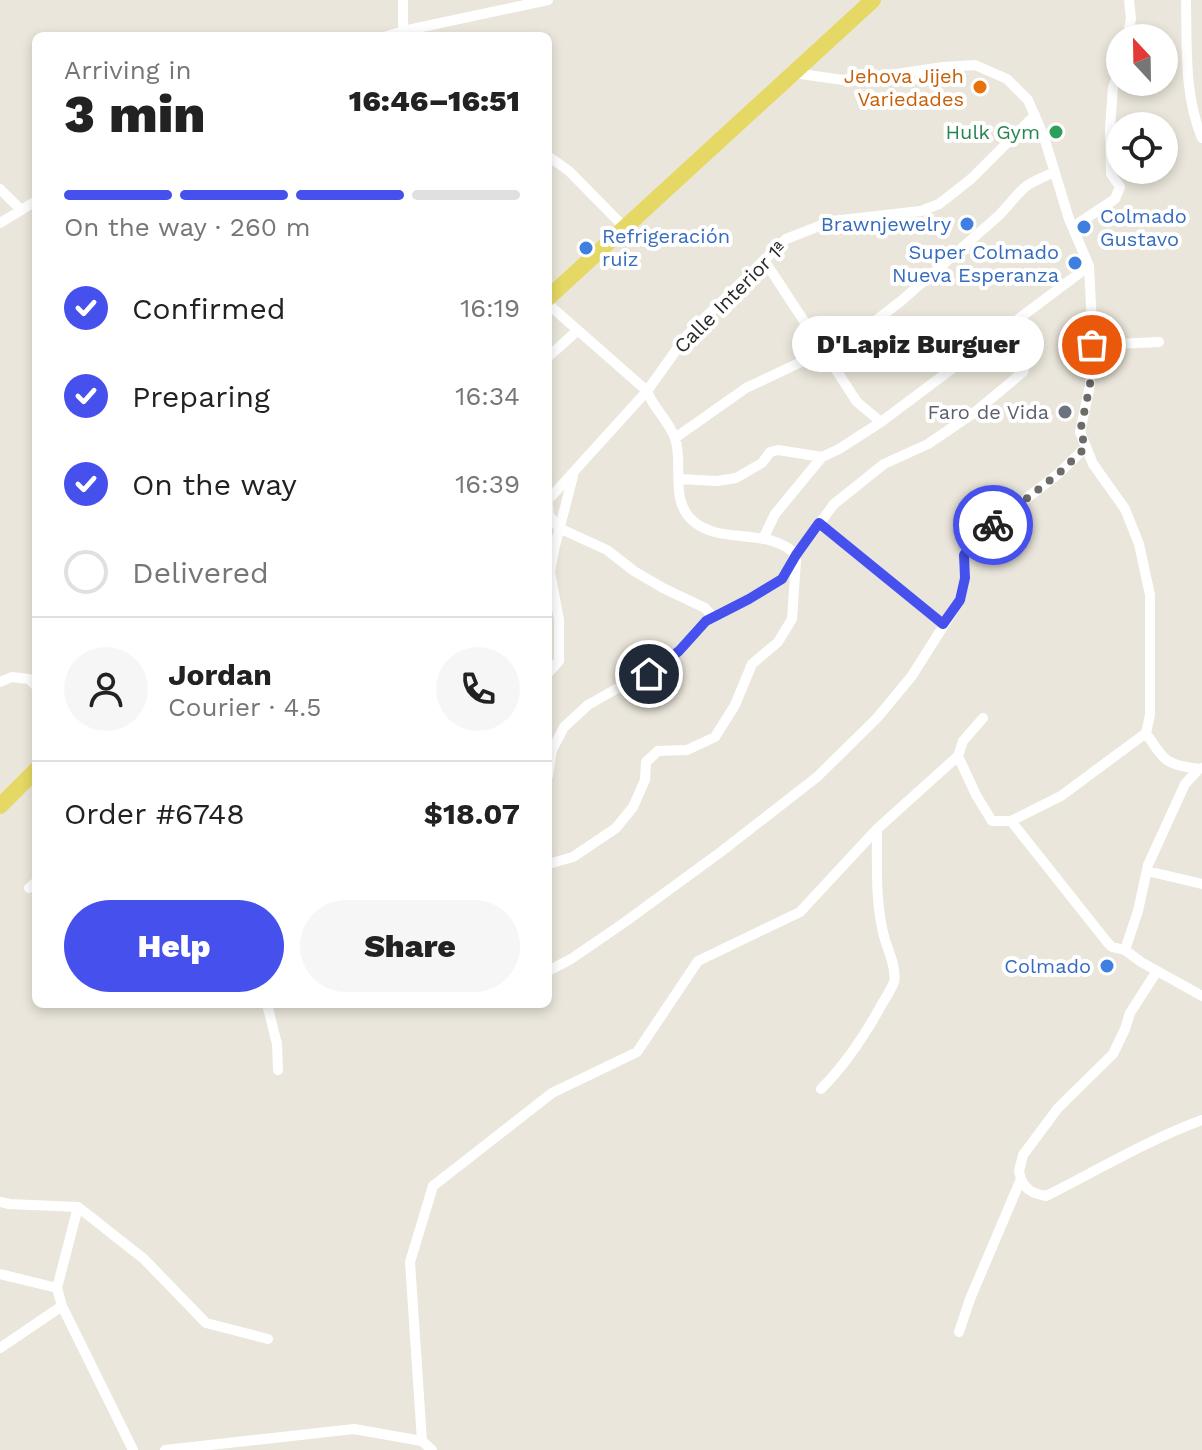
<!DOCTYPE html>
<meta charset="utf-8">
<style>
:root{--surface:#fff;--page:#f6f6f6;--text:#222;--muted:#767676;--line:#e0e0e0;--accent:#4651ed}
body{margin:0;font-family:"Work Sans",sans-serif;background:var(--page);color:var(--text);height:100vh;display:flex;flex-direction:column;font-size:30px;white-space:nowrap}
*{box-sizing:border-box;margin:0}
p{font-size:26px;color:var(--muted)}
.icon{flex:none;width:44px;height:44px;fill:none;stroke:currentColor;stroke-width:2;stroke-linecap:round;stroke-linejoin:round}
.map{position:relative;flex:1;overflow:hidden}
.drawer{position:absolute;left:32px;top:32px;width:520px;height:976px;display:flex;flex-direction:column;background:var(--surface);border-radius:12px;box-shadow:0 4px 12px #0003}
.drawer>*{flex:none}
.needle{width:52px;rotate:338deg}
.tools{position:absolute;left:1106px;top:24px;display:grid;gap:16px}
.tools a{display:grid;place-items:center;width:72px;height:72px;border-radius:50%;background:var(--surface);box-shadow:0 4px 12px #0003;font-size:40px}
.pin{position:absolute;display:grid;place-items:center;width:68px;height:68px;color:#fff;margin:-34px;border:4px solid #fff;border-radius:50%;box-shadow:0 2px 8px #0007}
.courier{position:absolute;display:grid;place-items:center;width:80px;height:80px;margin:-40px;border:6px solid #4651ed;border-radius:50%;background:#fff;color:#222;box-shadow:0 2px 10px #0007}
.bubble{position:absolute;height:56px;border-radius:28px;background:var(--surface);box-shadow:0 4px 12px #0003;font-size:26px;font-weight:800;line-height:56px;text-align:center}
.headline em{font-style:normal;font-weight:800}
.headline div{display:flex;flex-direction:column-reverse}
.headline{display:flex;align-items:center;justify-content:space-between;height:136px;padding:0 32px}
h1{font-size:52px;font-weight:800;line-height:60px}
.bar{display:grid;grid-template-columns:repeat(4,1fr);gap:12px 8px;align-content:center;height:96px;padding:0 32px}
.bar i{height:10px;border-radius:6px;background:var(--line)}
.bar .selected{background:var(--accent)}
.bar p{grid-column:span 4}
.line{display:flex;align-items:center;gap:20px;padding:0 32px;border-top:2px solid var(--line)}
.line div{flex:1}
.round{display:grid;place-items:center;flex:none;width:84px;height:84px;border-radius:42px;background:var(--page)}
ol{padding:0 32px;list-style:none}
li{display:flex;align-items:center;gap:24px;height:88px}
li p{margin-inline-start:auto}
li .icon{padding:8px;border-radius:50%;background:var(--accent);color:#fff;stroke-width:4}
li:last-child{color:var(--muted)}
li i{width:44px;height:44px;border:4px solid var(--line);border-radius:50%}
.action{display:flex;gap:16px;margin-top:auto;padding:16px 32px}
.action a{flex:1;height:92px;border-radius:48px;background:var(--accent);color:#fff;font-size:32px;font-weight:800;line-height:92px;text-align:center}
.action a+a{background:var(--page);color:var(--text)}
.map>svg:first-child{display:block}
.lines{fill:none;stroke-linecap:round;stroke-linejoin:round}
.street{stroke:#fff;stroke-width:10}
.primary{stroke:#e6d864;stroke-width:16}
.done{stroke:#6d6b67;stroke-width:8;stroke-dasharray:0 14.4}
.route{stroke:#4651ed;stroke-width:10}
.food-dot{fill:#e8710a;stroke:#fff;stroke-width:3}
.leisure-dot{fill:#2e9e5b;stroke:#fff;stroke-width:3}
.shop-dot{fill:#3f7fe0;stroke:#fff;stroke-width:3}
.worship-dot{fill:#6b7280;stroke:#fff;stroke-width:3}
.labels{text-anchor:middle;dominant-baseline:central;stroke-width:8;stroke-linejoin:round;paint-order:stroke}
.food-label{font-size:20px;fill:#c56008;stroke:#fff;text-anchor:end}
.leisure-label{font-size:20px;fill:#27864d;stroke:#fff;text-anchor:end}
.shop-label{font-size:20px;fill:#366cbe;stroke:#fff;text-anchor:end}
.street-label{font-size:20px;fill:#292929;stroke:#fff}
.worship-label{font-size:20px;fill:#5b616d;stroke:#fff;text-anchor:end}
</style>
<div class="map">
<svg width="1202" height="1450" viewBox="0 0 1202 1450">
<rect width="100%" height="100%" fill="#eae6db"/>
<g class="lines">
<path class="street" d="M1186 0C1187 45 1184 96 1202 138
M403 31V0
M387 36 403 31 548 0
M1127 38 1131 19 1129 0
M794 73 850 81 943 67 975 65 1007 79 1028 100 1044 137 1069 219 1089 266 1092 325 1090 385 1080 432 1093 464 1125 509 1139 544 1150 595V715L1146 733 1061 796 1011 821H992L976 795 958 756 963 741 983 718
M548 156 569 171 625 228
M0 189 21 210
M0 223 36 201
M1073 227 1115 199 1120 187 1111 174 1110 128 1113 87 1120 70
M764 260 857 402 881 422
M548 304 647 391C653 408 669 421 675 438 684 465 669 500 693 521 722 546 769 526 796 555
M1092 345 1159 342
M548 357 578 330
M675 438 746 388 856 336 901 301 996 218C1007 208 1014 197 1024 188 1032 181 1045 176 1055 172
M679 479 717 481 736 478 762 463 770 452 778 450 822 457 839 449 881 422 1089 266
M548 500 647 391 687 335 786 239 832 221 921 211 939 204 971 179 1035 115
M548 502 549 515 559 528 607 550 634 571 663 588 705 608 713 617
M819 523 943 624
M763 539 775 514 822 457
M548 673 559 661V620L550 572 554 550 573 476
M0 682 12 677 29 679 36 686
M1146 733C1164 760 1165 765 1199 769
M548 776 552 750 564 727 588 705 616 689 649 674 679 651 706 621 749 599 782 579 796 555 834 504 884 464 928 444 975 412 1023 372 1028 359 1008 326
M1011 821 1107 942 1112 947 1125 950 1141 962 1202 996
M548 864 573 857 616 828 633 807 645 780 646 762 658 751 687 750 715 737 735 705 752 664 778 642 792 619 796 561
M1147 871 1202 884
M29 888 36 882
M1125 950 1138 911 1148 865 1185 784 1199 769 1202 768
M548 971 571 959 625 922 722 851 817 777 877 718 911 677 960 600 965 578 964 555 977 537 1058 474 1086 447
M267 1004 277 1044 278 1070
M821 1089C845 1065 865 1035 882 1004 886 997 891 990 894 982 897 970 889 952 885 940 875 905 877 866 877 829
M1021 1179C1026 1191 1035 1194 1046 1196 1098 1170 1148 1140 1202 1120
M0 1202 9 1204 78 1207 57 1288 62 1306 133 1450
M78 1207 144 1259 206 1323 268 1339
M0 1274 57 1288
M959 1332 970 1299 1021 1179 1019 1171 1023 1155 1058 1108 1113 1054 1125 1029 1130 1013 1157 971
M0 1348 62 1306
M422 1441 410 1262 433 1186 552 1093 637 1052 698 961 800 912 877 829 958 756
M165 1450 354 1429 422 1441 432 1450"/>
<path class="primary" d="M548 298 873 0
M0 806 36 770"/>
</g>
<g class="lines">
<path class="done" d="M993 525 1058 474 1086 447 1080 432 1090 385 1092 345"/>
<path class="route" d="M649 674 679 651 706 621 749 599 782 579 796 555 819 523 943 624 960 600 965 578 964 555 977 537 993 525"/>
</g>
<circle class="food-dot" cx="980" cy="87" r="8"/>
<circle class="leisure-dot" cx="1056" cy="132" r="8"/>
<g class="shop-dot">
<circle cx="967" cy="224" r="8"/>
<circle cx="1084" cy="227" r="8"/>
<circle cx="586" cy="248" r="8"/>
<circle cx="1075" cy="263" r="8"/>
<circle cx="1107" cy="966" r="8"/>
</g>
<circle class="worship-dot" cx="1065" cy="412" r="8"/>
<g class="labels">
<g class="food-label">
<text x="964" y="76">Jehova Jijeh<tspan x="964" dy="23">Variedades</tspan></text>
</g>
<g class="leisure-label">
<text x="1040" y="132">Hulk Gym</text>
</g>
<g class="shop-label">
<text x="1100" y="216" text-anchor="start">Colmado<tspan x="1100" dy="23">Gustavo</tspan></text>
<text x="951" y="224">Brawnjewelry</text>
<text x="602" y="236" text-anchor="start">Refrigeración<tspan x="602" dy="23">ruiz</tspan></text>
<text x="1059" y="252">Super Colmado<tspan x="1059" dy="23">Nueva Esperanza</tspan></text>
<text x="1091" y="966">Colmado</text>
</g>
<g class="street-label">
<text transform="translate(730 297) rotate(-45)">Calle Interior 1ª</text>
</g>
<g class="worship-label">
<text x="1049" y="412">Faro de Vida</text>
</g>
</g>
</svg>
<div class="tools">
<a><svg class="needle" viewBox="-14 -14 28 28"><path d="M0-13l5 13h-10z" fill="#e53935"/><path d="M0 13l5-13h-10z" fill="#767676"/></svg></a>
<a><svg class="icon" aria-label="locate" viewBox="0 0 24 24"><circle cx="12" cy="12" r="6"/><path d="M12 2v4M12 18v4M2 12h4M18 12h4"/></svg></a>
</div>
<div class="pin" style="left:1092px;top:345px;background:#ea580c"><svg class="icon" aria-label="bag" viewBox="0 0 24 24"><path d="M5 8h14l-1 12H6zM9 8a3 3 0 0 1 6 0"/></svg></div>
<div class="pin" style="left:649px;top:674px;background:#1f2937"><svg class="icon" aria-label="home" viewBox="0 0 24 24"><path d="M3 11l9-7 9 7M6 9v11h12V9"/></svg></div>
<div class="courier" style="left:993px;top:525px"><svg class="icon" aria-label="bike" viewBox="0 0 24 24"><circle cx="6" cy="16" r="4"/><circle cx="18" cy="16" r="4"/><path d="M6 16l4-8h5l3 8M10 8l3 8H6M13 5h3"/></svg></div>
<div class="bubble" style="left:792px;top:316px;width:252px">D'Lapiz Burguer</div>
<section class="drawer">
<div class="headline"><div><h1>3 min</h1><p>Arriving in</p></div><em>16:46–16:51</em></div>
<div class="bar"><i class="selected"></i><i class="selected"></i><i class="selected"></i><i></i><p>On the way · 260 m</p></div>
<ol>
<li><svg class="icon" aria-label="check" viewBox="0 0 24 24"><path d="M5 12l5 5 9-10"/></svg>Confirmed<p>16:19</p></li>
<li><svg class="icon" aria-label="check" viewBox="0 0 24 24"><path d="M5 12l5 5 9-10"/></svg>Preparing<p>16:34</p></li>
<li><svg class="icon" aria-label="check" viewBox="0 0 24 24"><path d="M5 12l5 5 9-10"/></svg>On the way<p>16:39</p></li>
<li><i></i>Delivered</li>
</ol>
<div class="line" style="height:144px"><a class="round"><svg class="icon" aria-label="person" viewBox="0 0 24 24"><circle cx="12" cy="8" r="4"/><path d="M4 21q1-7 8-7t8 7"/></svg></a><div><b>Jordan</b><p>Courier · 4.5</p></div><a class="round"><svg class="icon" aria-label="phone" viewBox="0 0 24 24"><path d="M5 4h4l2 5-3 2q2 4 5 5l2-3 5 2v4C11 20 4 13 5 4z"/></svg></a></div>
<div class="line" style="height:104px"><div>Order #6748</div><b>$18.07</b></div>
<div class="action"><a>Help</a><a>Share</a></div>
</section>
</div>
